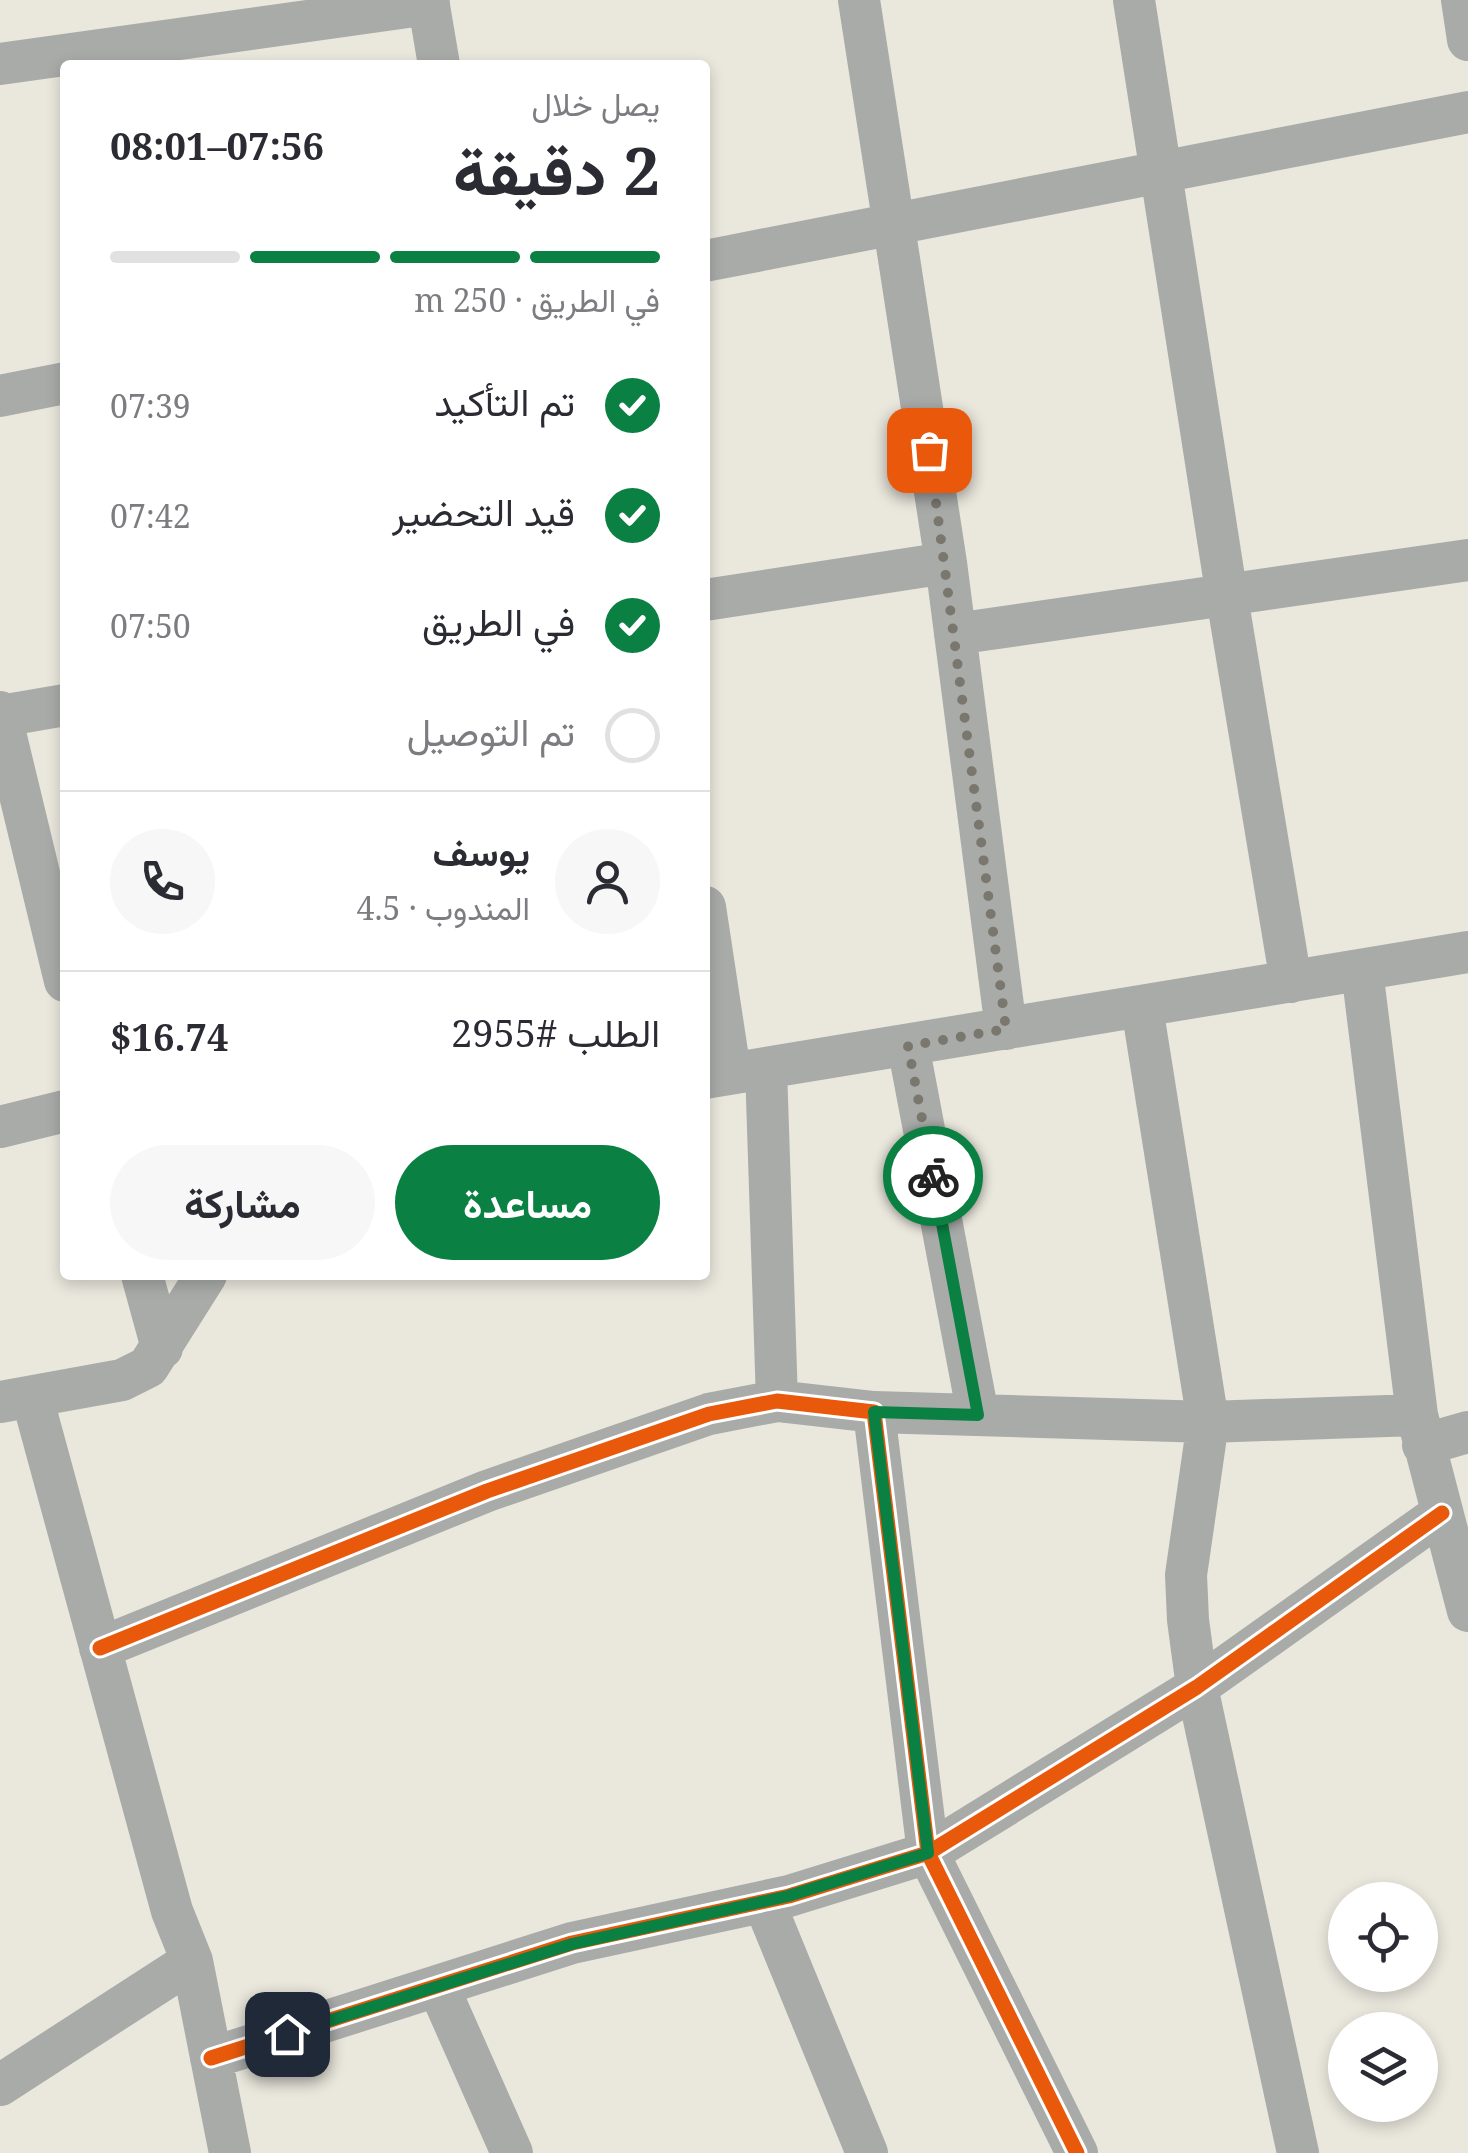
<!DOCTYPE html>
<html lang="ar">
<meta charset="utf-8">
<style>
:root{--surface:#fff;--page:#f7f7f7;--text:#2b2b33;--muted:#7c7c81;--line:#e1e1e2;--accent:#0b8043}
body{margin:0;font-family:"Noto Serif",Vazirmatn,serif;background:var(--page);color:var(--text);direction:rtl;height:100vh;display:flex;flex-direction:column;font-size:38px;white-space:nowrap}
*{box-sizing:border-box;margin:0}
p{font-size:32px;color:var(--muted)}
.icon{flex:none;width:55px;height:55px;fill:none;stroke:currentColor;stroke-width:2;stroke-linecap:round;stroke-linejoin:round}
.map{position:relative;flex:1;overflow:hidden;direction:ltr}
.drawer{position:absolute;left:60px;top:60px;width:650px;height:1220px;display:flex;flex-direction:column;background:var(--surface);border-radius:10px;box-shadow:0 5px 15px #0003;direction:rtl}
.drawer>*{flex:none}
.buttons{position:absolute;left:1328px;top:1882px;display:grid;gap:20px}
.buttons a{display:grid;place-items:center;width:110px;height:110px;border-radius:50%;background:var(--surface);box-shadow:0 5px 15px #0003;font-size:50px}
.pin{position:absolute;display:grid;place-items:center;width:85px;height:85px;color:#fff;margin:-42px;border-radius:20px;box-shadow:0 5px 15px #0006}
.courier{position:absolute;display:grid;place-items:center;width:100px;height:100px;margin:-50px;border:8px solid #0b8043;border-radius:50%;background:#fff;color:#222;box-shadow:0 2px 12px #0007}
.summary em{font-style:normal;font-weight:700}
.summary div{display:flex;flex-direction:column-reverse}
.summary{display:flex;align-items:center;justify-content:space-between;height:170px;padding:0 50px}
h1{font-size:65px;font-weight:700;line-height:75px}
.bar{display:grid;grid-template-columns:repeat(4,1fr);gap:15px 10px;align-content:center;height:120px;padding:0 50px}
.bar i{height:12px;border-radius:8px;background:var(--line)}
.bar .selected{background:var(--accent)}
.bar p{grid-column:span 4}
.line{display:flex;align-items:center;gap:25px;padding:0 50px;border-top:2px solid var(--line)}
.line div{flex:1}
.round{display:grid;place-items:center;flex:none;width:105px;height:105px;border-radius:52px;background:var(--page)}
ol{padding:0 50px;list-style:none}
li{display:flex;align-items:center;gap:30px;height:110px}
li p{margin-inline-start:auto}
li .icon{padding:10px;border-radius:50%;background:var(--accent);color:#fff;stroke-width:4}
li:last-child{color:var(--muted)}
li i{width:55px;height:55px;border:5px solid var(--line);border-radius:50%}
.cta{display:flex;gap:20px;margin-top:auto;padding:20px 50px}
.cta a{flex:1;height:115px;border-radius:60px;background:var(--accent);color:#fff;font-size:40px;font-weight:700;line-height:115px;text-align:center}
.cta a+a{background:var(--page);color:var(--text)}
.map>svg:first-child{display:block}
.lines{fill:none;stroke-linecap:round;stroke-linejoin:round}
.minor{stroke:#a9aba9;stroke-width:42}
.cycleway-casing{stroke:#fff;stroke-width:21}
.cycleway{stroke:#e8590c;stroke-width:15}
.done{stroke:#7a776f;stroke-width:10;stroke-dasharray:0 18}
.route{stroke:#0b8043;stroke-width:12}
</style>
<div class="map">
<svg width="1468" height="2153" viewBox="0 0 1468 2153">
<rect width="100%" height="100%" fill="#eae7dd"/>
<g class="lines">
<path class="minor" d="M428 0 439 65
M859 0 946 563 1006 1029
M1134 0 1227 597 1291 982
M1462 0 1468 40
M0 64 429 4
M705 261 1468 112
M0 396 65 383
M705 600 946 563
M955 634 1468 560
M0 712 65 981
M1 716 65 705
M705 907 730 1072
M1362 970 1417 1415 1468 1611
M1142 1007 1208 1422 1186 1575 1188 1620 1197 1687 1298 2153
M908 1045 978 1415
M766 1068 777 1401
M705 1078 1468 952
M0 1127 65 1111
M142 1275 162 1348
M32 1397 172 1911 192 1961 230 2153
M0 1402 122 1380 148 1367 206 1275
M874 1412 1208 1422 1417 1415
M1423 1445 1468 1432
M100 1648 487 1491 709 1414 777 1401 874 1412 928 1853 1077 2153
M764 1902 867 2153
M438 1986 512 2153
M211 2058 572 1943 789 1896 928 1853 1197 1687 1442 1513
M0 2085 192 1961"/>
<defs>
<path id="cycleway" d="M100 1648 487 1491 709 1414 777 1401 874 1412 928 1853 1077 2153
M211 2058 572 1943 789 1896 928 1853 1197 1687 1442 1513"/>
</defs>
<use href="#cycleway" class="cycleway-casing"/>
<use href="#cycleway" class="cycleway"/>
</g>
<g class="lines">
<path class="done" d="M929 450 1006 1029 908 1046 933 1176"/>
<path class="route" d="M287 2034 572 1944 788 1896 928 1853 874 1412 978 1415 933 1176"/>
</g>
</svg>
<div class="buttons">
<a><svg class="icon" aria-label="locate" viewBox="0 0 24 24"><circle cx="12" cy="12" r="6"/><path d="M12 2v4M12 18v4M2 12h4M18 12h4"/></svg></a>
<a><svg class="icon" aria-label="layers" viewBox="0 0 24 24"><path d="M12 4l9 5-9 5-9-5zM3 14l9 5 9-5"/></svg></a>
</div>
<div class="pin" style="left:929px;top:450px;background:#ea580c"><svg class="icon" aria-label="bag" viewBox="0 0 24 24"><path d="M5 8h14l-1 12H6zM9 8a3 3 0 0 1 6 0"/></svg></div>
<div class="pin" style="left:287px;top:2034px;background:#1f2937"><svg class="icon" aria-label="home" viewBox="0 0 24 24"><path d="M3 11l9-7 9 7M6 9v11h12V9"/></svg></div>
<div class="courier" style="left:933px;top:1176px"><svg class="icon" aria-label="bike" viewBox="0 0 24 24"><circle cx="6" cy="16" r="4"/><circle cx="18" cy="16" r="4"/><path d="M6 16l4-8h5l3 8M10 8l3 8H6M13 5h3"/></svg></div>
<section class="drawer">
<div class="summary"><div><h1>2 دقيقة</h1><p>يصل خلال</p></div><em>07:56–08:01</em></div>
<div class="bar"><i class="selected"></i><i class="selected"></i><i class="selected"></i><i></i><p>في الطريق · 250 m</p></div>
<ol>
<li><svg class="icon" aria-label="check" viewBox="0 0 24 24"><path d="M5 12l5 5 9-10"/></svg>تم التأكيد<p>07:39</p></li>
<li><svg class="icon" aria-label="check" viewBox="0 0 24 24"><path d="M5 12l5 5 9-10"/></svg>قيد التحضير<p>07:42</p></li>
<li><svg class="icon" aria-label="check" viewBox="0 0 24 24"><path d="M5 12l5 5 9-10"/></svg>في الطريق<p>07:50</p></li>
<li><i></i>تم التوصيل</li>
</ol>
<div class="line" style="height:180px"><a class="round"><svg class="icon" aria-label="person" viewBox="0 0 24 24"><circle cx="12" cy="8" r="4"/><path d="M4 21q1-7 8-7t8 7"/></svg></a><div><b>يوسف</b><p>المندوب · 4.5</p></div><a class="round"><svg class="icon" aria-label="phone" viewBox="0 0 24 24"><path d="M5 4h4l2 5-3 2q2 4 5 5l2-3 5 2v4C11 20 4 13 5 4z"/></svg></a></div>
<div class="line" style="height:130px"><div>الطلب #2955</div><b>$16.74</b></div>
<div class="cta"><a>مساعدة</a><a>مشاركة</a></div>
</section>
</div>
